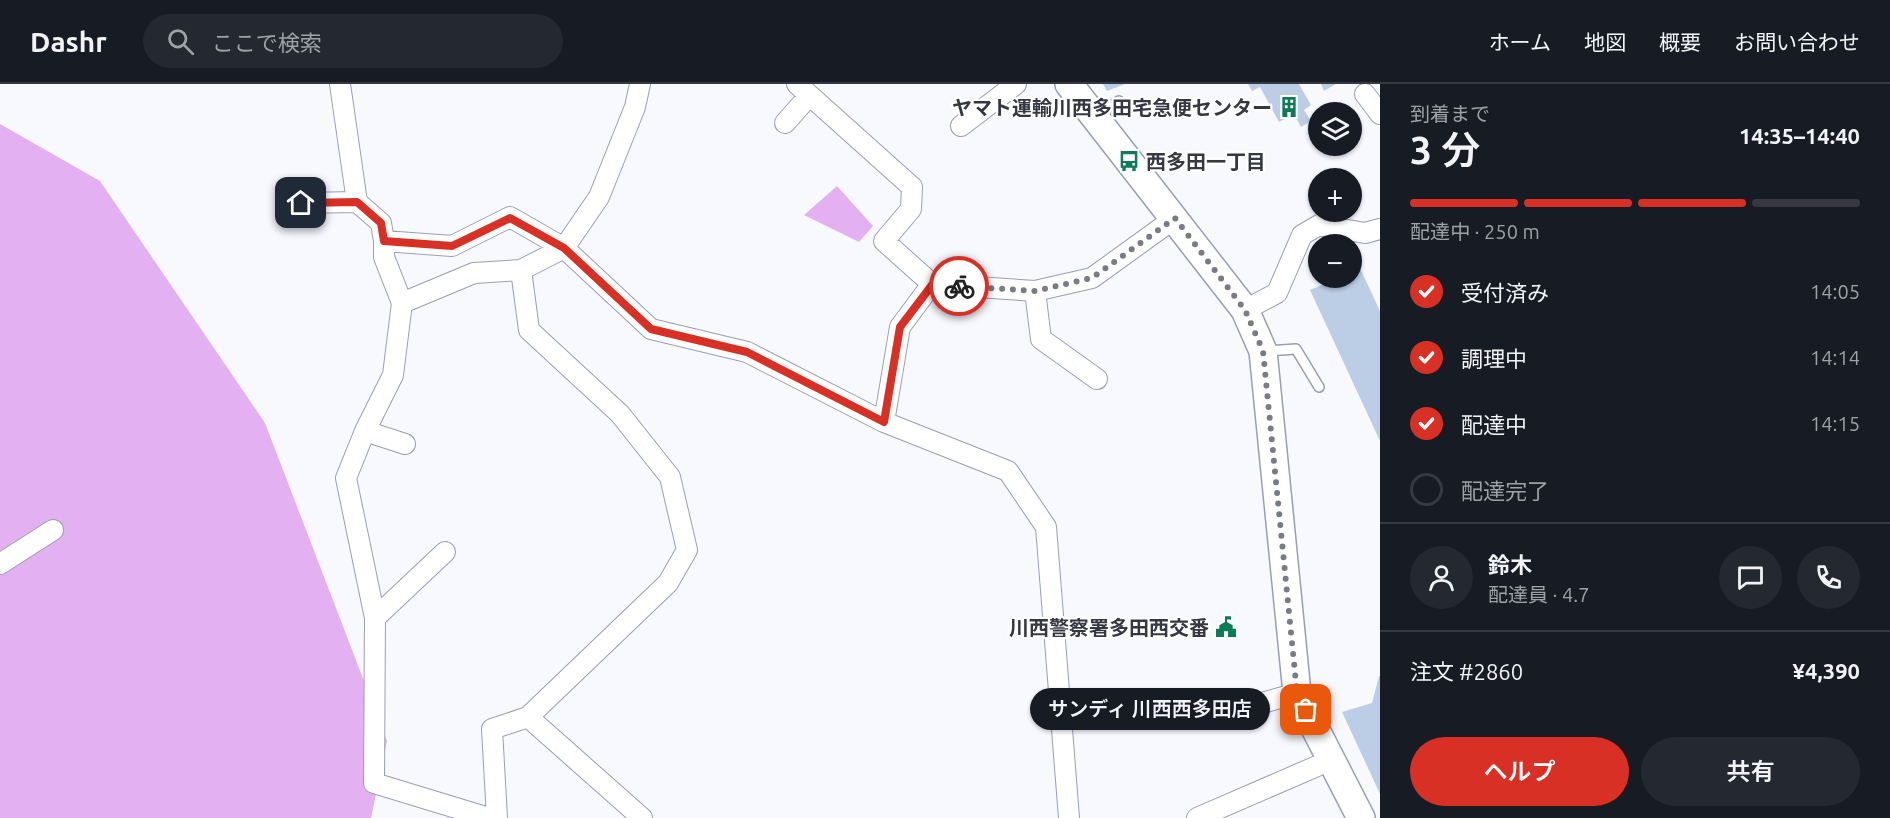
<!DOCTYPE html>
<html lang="ja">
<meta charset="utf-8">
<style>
:root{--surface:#171b24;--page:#242831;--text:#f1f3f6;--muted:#9ea1a6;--line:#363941;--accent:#d93025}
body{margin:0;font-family:Ubuntu,"Noto Sans JP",sans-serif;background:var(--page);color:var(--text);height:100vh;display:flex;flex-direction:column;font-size:22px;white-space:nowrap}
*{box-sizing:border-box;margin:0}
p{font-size:20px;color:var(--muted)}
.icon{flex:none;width:33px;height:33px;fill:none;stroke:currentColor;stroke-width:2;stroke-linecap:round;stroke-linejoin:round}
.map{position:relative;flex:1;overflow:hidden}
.side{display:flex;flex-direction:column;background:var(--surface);width:510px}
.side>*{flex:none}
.buttons{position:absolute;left:1308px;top:18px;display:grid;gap:12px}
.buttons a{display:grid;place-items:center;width:54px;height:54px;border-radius:50%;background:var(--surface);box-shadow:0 2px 4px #0004;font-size:30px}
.pin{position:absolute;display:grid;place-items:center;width:51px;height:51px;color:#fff;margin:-26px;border-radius:12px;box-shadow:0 3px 9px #0006}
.courier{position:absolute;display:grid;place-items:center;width:60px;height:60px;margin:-30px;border:4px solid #d93025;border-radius:50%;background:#fff;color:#222;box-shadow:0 2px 8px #0007}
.bubble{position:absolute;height:42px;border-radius:21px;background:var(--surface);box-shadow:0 2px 4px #0004;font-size:20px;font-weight:600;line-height:42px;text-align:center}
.overview em{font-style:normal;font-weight:600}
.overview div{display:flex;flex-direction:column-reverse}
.overview{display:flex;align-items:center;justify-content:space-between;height:102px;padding:0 30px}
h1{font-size:39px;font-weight:600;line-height:45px}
.bar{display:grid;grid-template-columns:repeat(4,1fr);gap:9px 6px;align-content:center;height:72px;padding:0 30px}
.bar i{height:8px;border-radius:4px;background:var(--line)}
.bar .active{background:var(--accent)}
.bar p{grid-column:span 4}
.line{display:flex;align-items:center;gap:15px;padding:0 30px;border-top:2px solid var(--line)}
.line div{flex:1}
.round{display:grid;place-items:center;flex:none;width:63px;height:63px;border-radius:32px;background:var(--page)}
ol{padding:0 30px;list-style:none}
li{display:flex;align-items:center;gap:18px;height:66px}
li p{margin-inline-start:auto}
li .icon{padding:6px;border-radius:50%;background:var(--accent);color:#fff;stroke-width:4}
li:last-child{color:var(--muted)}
li i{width:33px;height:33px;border:3px solid var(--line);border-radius:50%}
.primary-button{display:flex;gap:12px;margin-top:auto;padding:12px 30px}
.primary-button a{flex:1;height:69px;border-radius:36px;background:var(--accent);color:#fff;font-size:24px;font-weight:600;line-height:69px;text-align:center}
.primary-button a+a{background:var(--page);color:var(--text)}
header{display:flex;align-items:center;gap:36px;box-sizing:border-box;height:84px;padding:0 30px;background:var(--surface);border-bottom:2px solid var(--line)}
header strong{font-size:28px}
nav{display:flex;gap:33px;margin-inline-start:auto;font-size:21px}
.search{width:420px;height:54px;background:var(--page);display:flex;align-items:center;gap:15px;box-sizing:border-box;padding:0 21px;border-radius:33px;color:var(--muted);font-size:22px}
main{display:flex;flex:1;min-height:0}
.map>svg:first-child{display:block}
.green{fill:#e3b1f1}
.building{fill:#bbcee5}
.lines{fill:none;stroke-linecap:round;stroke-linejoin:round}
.lane-casing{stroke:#989eb8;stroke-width:12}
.street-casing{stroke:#989eb8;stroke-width:22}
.secondary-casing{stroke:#989eb8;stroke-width:30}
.lane{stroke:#fff;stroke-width:9}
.street{stroke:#fff;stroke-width:20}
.secondary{stroke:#fff;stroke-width:27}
.done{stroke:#797c85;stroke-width:6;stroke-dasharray:0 10.8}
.route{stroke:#d93025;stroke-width:8}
.labels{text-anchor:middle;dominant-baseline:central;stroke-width:4.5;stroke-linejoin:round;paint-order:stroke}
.poi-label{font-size:20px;font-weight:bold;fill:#353843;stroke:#fff;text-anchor:end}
</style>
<header>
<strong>Dashr</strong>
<div class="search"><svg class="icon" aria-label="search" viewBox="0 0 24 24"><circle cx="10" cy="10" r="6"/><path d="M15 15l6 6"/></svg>ここで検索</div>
<nav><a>ホーム</a><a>地図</a><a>概要</a><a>お問い合わせ</a></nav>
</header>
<main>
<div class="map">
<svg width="1380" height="734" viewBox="0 0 1380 734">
<rect width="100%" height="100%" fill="#f8f9ff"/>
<path class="green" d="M0 40 100 97 265 339 387 657 371 734H0Z
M837 102 873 142 859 158 804 131Z"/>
<path class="building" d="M1103 0H1125L1107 7Z
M1248 0H1299L1311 21 1304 26 1311 37 1301 43 1294 30 1279 38 1260 3 1252 7Z
M1321 0H1336L1324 7Z
M1360 184 1380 227V357L1310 206 1338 194H1352V187Z
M1379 592H1380V710L1342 628 1372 619Z"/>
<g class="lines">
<defs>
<path id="lane" d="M1095 31 1119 17
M1266 267 1296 265 1319 303"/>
<path id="street" d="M340 0 357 118 381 139 384 157V173L402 219 393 291 365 347 346 394 375 534 374 699 489 734
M797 0 912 103 911 125 884 157 932 200
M1365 10 1380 30
M785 39 809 12
M961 42 1016 0
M301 119 357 118
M384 157 452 162 510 133 564 164 651 245 747 268 884 338
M1035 207 932 200 900 243 884 338 1008 387 1046 443 1069 734
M402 219 474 189 521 186
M1245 226 1277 209 1302 151 1319 141 1365 149 1380 145
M1097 295 1041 255 1035 207 1092 194 1175 134
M365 347 405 360
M0 480 53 446
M375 534 445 468
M1217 632 1297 609
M528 633 642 734
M497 734 492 645 528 633 668 499 687 466 670 393 620 330 529 246 521 186 564 164 599 113 635 23 640 0
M1197 734 1331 676"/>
<path id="secondary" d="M1069 0 1245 226 1263 267 1297 609 1361 734"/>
</defs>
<use href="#lane" class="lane-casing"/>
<use href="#street" class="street-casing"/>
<use href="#secondary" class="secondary-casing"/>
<use href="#lane" class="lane"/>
<use href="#street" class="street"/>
<use href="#secondary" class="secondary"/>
</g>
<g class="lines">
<path class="done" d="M959 202 1035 207 1092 194 1175 134 1245 226 1263 267 1297 609 1306 626"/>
<path class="route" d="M301 119 357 118 381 139 384 157 452 162 510 134 564 164 651 245 747 268 884 338 900 243 932 201 959 202"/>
</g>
<defs>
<symbol id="building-bare" viewBox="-9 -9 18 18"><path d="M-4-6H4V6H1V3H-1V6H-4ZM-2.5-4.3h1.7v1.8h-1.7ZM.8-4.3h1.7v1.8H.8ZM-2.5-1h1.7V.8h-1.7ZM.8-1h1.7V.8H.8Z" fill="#0d7b56" stroke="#fff" stroke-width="2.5" paint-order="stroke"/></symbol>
<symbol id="bus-bare" viewBox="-9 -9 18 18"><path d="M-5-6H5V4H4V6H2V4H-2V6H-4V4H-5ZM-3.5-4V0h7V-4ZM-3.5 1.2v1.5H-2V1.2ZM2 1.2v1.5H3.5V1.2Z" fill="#0d7b56" stroke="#fff" stroke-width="2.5" paint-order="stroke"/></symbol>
<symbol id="civic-bare" viewBox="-9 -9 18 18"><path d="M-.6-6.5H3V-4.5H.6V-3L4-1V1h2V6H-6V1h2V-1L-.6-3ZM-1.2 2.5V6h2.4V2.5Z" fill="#0d7b56" stroke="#fff" stroke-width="2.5" paint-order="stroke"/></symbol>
</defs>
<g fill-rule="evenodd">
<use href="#building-bare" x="1274" y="8" width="30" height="30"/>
<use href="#bus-bare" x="1114" y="62" width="30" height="30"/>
<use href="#civic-bare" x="1211" y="528" width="30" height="30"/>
</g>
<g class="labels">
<g class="poi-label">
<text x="1272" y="23">ヤマト運輸川西多田宅急便センター</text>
<text x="1146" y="77" text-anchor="start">西多田一丁目</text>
<text x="1209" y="543">川西警察署多田西交番</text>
</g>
</g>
</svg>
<div class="buttons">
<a><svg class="icon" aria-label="layers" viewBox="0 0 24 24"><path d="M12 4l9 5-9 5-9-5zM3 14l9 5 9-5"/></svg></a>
<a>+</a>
<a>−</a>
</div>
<div class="pin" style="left:1306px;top:626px;background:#ea580c"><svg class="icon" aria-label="bag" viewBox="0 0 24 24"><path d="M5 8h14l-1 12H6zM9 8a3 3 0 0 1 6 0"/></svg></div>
<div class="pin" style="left:301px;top:119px;background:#1f2937"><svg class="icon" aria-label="home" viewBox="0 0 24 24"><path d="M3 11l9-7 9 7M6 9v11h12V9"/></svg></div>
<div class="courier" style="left:959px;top:202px"><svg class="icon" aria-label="bike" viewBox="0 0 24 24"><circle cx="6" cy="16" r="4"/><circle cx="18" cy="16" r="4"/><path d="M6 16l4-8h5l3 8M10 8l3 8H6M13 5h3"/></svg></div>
<div class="bubble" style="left:1030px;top:604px;width:240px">サンディ 川西西多田店</div>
</div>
<section class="side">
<div class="overview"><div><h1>3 分</h1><p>到着まで</p></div><em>14:35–14:40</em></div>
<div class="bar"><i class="active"></i><i class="active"></i><i class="active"></i><i></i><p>配達中 · 250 m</p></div>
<ol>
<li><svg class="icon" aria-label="check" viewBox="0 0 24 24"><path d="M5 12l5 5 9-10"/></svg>受付済み<p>14:05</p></li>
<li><svg class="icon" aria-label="check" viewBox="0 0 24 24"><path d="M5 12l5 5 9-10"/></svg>調理中<p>14:14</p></li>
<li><svg class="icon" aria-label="check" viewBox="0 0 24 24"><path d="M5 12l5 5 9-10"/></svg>配達中<p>14:15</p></li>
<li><i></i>配達完了</li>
</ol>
<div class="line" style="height:108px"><a class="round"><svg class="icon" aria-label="person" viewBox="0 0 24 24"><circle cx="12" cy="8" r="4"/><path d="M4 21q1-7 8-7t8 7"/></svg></a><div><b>鈴木</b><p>配達員 · 4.7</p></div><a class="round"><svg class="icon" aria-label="chat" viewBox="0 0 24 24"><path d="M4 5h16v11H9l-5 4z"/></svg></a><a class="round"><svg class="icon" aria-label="phone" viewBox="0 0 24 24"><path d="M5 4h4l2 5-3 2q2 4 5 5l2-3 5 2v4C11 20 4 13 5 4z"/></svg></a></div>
<div class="line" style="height:78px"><div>注文 #2860</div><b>¥4,390</b></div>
<div class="primary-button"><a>ヘルプ</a><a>共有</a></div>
</section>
</main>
